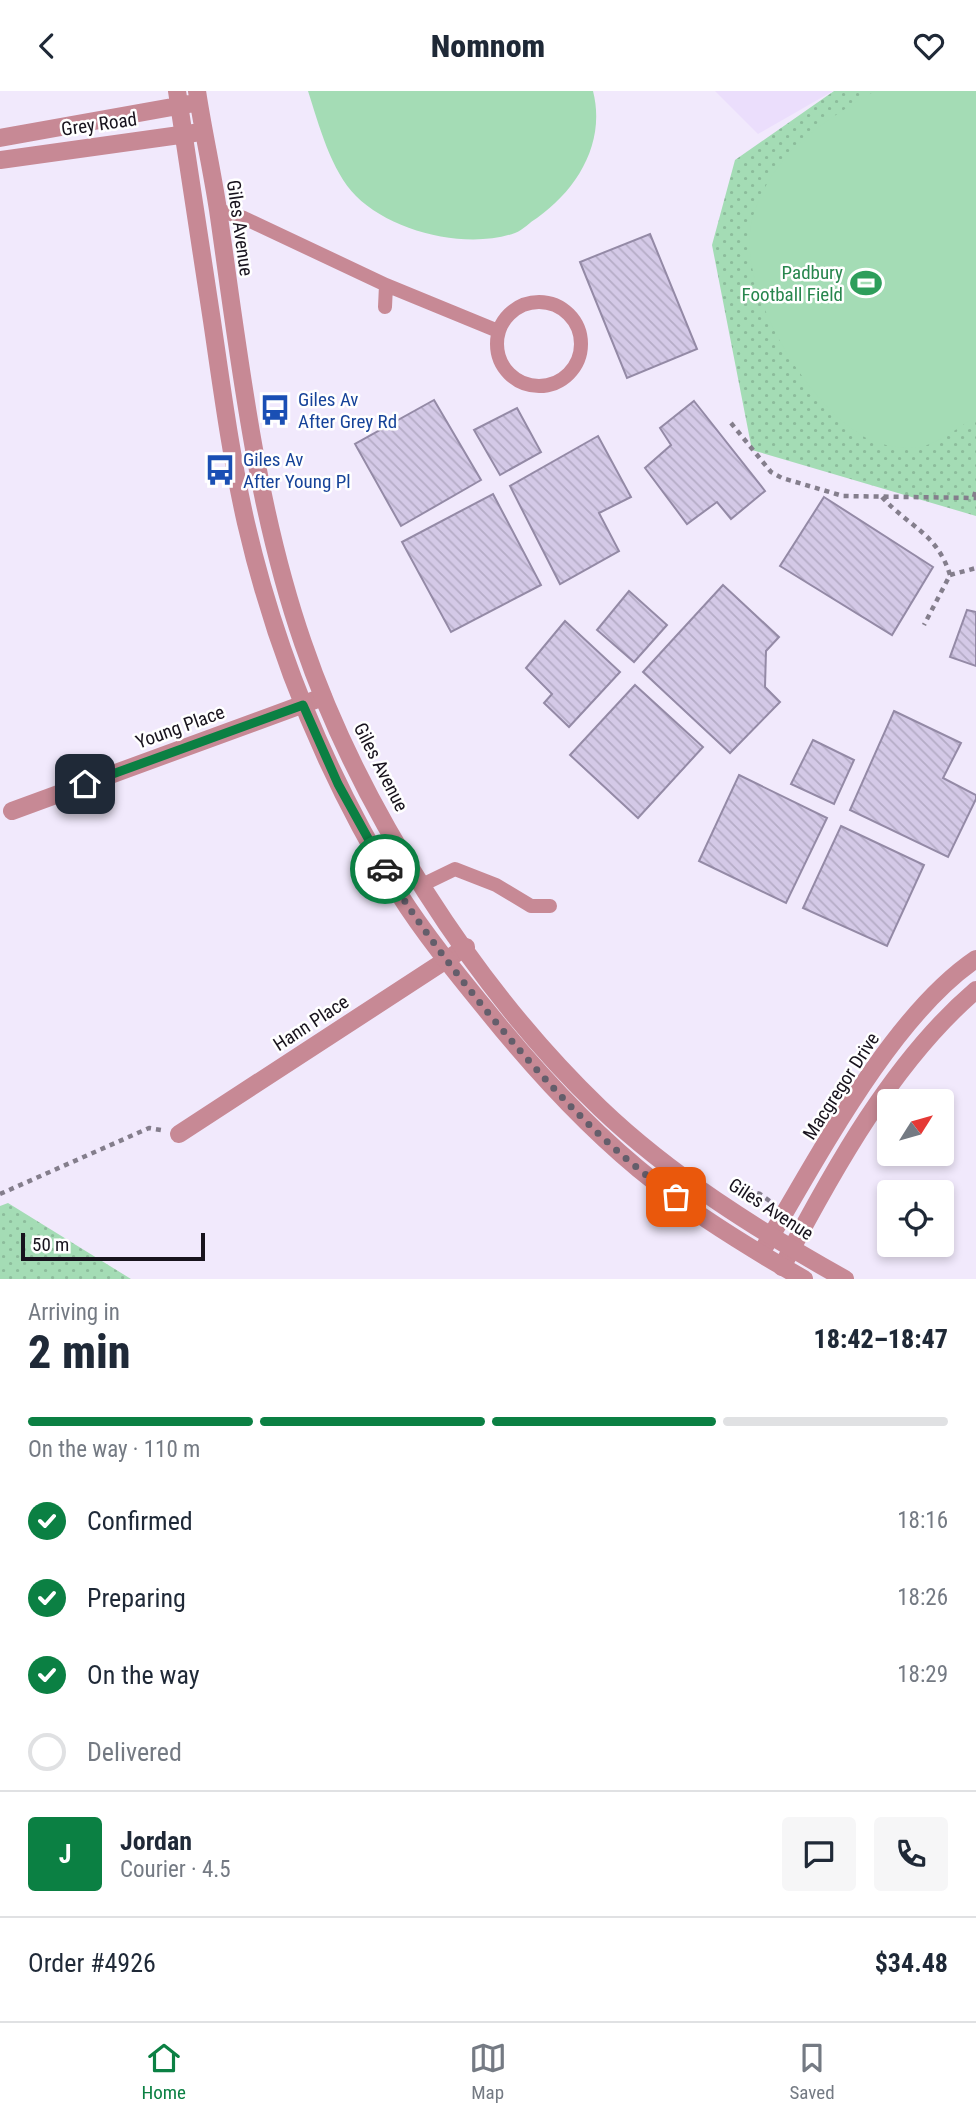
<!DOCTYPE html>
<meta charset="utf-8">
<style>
:root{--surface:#fff;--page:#f6f6f7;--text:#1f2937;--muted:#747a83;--line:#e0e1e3;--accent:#0b8043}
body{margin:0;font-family:"Roboto Condensed",sans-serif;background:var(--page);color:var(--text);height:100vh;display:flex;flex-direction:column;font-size:26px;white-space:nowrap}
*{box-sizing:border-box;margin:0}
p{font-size:23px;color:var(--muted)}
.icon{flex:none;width:38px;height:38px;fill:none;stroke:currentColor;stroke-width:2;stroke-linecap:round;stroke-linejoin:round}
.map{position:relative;height:1188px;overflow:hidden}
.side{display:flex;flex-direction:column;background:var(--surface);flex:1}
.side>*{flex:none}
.needle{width:46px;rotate:53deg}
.tools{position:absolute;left:877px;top:998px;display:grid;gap:14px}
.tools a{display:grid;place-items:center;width:77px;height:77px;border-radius:7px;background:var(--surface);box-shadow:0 4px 10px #0003;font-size:35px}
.scale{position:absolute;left:21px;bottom:18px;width:184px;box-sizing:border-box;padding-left:7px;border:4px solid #18131d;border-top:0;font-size:19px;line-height:24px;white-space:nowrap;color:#18131d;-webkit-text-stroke:5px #fff;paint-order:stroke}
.pin{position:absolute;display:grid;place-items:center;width:60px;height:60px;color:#fff;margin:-30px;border-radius:14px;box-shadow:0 4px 10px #0006}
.courier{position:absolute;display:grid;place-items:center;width:70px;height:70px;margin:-35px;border:5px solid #0b8043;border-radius:50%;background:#fff;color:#222;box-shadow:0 2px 9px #0007}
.head em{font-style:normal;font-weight:800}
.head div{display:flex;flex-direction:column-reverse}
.head{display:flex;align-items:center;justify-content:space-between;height:119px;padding:0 28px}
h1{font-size:46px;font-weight:800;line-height:52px}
.bar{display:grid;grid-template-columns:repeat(4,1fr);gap:10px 7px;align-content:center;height:84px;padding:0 28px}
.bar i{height:9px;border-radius:5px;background:var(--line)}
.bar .active{background:var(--accent)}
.bar p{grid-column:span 4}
.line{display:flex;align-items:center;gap:18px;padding:0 28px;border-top:2px solid var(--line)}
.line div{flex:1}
.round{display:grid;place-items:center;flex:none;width:74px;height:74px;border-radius:7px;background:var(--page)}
ol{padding:0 28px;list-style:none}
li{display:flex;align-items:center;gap:21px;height:77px}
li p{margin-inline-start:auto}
li .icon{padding:7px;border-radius:50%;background:var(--accent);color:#fff;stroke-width:4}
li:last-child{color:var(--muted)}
li i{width:38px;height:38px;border:4px solid var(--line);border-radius:50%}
header{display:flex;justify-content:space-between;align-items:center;height:91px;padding:0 28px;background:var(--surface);font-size:32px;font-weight:800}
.dock{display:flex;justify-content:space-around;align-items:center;height:98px;border-top:2px solid var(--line);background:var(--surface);font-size:19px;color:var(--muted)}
.dock a{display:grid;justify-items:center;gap:4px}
.dock .active{color:var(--accent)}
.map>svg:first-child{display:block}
.built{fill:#ebdefc}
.park{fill:url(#park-dots)}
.garden{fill:#a4dcb5}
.building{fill:url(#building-back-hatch);stroke:#948aa6;stroke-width:2}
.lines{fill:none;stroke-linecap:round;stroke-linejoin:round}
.path{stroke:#847e8c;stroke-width:4.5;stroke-dasharray:5 5;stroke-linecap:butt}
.service{stroke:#c78995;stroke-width:14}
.minor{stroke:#c78995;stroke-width:18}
.tertiary{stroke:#c78995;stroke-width:18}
.done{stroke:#645e6b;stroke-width:7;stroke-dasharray:0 12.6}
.route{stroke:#0b8043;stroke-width:9}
.labels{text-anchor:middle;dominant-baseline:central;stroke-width:5;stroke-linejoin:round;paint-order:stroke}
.street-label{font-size:19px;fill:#18131d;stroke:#fff}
.leisure-label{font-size:19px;fill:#27864d;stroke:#fff;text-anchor:end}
.transit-label{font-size:19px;fill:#164399;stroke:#fff;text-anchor:start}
</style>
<header><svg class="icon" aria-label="back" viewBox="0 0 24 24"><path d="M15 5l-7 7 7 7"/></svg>Nomnom<svg class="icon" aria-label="heart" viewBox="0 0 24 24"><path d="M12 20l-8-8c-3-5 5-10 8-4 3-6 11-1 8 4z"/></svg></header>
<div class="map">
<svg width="976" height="1188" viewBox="0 0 976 1188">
<defs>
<pattern id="park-dots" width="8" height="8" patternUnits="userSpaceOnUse" patternTransform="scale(1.75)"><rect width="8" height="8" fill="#a4dcb5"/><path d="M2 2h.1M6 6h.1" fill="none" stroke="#8cbc9b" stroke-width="1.8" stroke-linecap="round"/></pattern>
<pattern id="building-back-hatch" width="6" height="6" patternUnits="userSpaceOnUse" patternTransform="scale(1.75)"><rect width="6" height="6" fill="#d4c9e7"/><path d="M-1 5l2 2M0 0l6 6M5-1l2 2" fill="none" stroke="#b5acc6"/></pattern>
</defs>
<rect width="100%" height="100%" fill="#f1e9fc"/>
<path class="built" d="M715 0H833L758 43Z"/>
<path class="park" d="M834 0H976V425L752 359 712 154 735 69Z
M8 1112 131 1188H0V1115Z"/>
<path class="garden" d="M308 0H593C606 51 578 98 537 127 530 131 523 139 515 142 467 159 392 141 356 105 331 80 319 34 308 0Z
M875 0H976V325C958 337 932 358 909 357 899 357 877 353 868 348 808 317 730 191 754 122 776 59 821 32 875 0Z"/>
<path class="building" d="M650 143 697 258 627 287 580 171Z
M434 309 481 389 401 435 355 353Z
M694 310 765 400 731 428 717 411 687 433 645 377 671 354 660 337Z
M517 317 541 361 500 384 474 339Z
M598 345 631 406 599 422 619 460 560 493 510 395Z
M493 403 541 494 451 541 402 451Z
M824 406 933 476 892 544 780 475Z
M723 494 779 546 766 560 765 596 780 611 730 662 643 581Z
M629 500 667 534 634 571 597 539Z
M967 519 976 521V575L950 566Z
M565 530 620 581 569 636 544 612 552 603 526 577Z
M635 594 703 656 638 727 570 664Z
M894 620 961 652 943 687 976 704V708L948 766 850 719Z
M813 649 854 669 834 713 791 693Z
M739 684 827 727 786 812 699 770Z
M841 735 924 774 887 855 803 817Z"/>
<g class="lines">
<path class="path" d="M731 332 771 381 782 387 843 405 976 407
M882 406C909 436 937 442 950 484L924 534
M974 406 976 398
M950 484 976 477
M738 1096 760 1103 771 1111
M0 1103 149 1037 161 1039"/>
<path class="service" d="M218 119 244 127 386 194 498 240
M497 253a42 42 0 1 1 84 0a42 42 0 1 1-84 0Z
M385 216 386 194
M422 794 455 778 496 794 531 815H550"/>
<path class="minor" d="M12 720 323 606
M179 1043 466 856
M761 1162C815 1072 890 926 976 868
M782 1176C833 1079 893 970 976 899"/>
<path class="tertiary" d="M177 0C188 77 201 153 212 230 222 298 231 366 246 432 276 562 329 689 399 803 425 844 457 883 488 921 538 983 593 1043 656 1092 702 1128 753 1159 804 1188
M197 0C203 40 212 79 218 119 239 264 255 413 303 552 359 716 475 897 600 1017 671 1085 759 1140 845 1188
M0 47 189 13
M0 69 194 42"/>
</g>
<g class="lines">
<path class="done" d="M385 778C414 828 449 873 485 918 542 987 602 1055 676 1106"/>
<path class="route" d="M85 693 303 614 338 693 385 778"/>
</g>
<defs>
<symbol id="stadium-bare" viewBox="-9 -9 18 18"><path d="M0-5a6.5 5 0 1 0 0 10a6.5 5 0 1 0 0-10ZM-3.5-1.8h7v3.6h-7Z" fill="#2e9e5b" stroke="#fff" stroke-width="2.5" paint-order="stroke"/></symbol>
<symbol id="bus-bare" viewBox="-9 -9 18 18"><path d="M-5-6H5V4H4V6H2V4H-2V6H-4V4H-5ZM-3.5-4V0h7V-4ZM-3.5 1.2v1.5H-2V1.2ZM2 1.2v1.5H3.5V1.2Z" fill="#1a4fb4" stroke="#fff" stroke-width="2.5" paint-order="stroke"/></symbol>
</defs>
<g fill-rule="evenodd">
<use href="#stadium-bare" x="844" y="170" width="44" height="44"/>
<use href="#bus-bare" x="253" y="297" width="44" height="44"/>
<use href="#bus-bare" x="198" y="357" width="44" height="44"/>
</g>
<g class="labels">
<g class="street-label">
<text transform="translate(99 33) rotate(-8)">Grey Road</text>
<text transform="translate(240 137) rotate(82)">Giles Avenue</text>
<text transform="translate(180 636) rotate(-20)">Young Place</text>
<text transform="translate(381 676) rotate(63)">Giles Avenue</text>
<text transform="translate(311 932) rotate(-33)">Hann Place</text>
<text transform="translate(841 995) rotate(-57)">Macgregor Drive</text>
<text transform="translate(771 1118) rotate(33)">Giles Avenue</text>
</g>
<g class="leisure-label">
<text x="843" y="181">Padbury<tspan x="843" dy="22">Football Field</tspan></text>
</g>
<g class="transit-label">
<text x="298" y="308">Giles Av<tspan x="298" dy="22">After Grey Rd</tspan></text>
<text x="243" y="368">Giles Av<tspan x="243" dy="22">After Young Pl</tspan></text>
</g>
</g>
</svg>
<div class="tools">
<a><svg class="needle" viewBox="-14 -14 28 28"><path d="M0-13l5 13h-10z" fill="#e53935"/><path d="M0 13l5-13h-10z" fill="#747a83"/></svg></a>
<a><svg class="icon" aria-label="locate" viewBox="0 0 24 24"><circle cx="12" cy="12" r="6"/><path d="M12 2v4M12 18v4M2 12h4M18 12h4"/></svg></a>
</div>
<div class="scale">50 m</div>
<div class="pin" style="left:676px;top:1106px;background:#ea580c"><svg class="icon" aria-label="bag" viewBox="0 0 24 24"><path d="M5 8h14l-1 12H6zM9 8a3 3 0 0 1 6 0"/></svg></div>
<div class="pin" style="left:85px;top:693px;background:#1f2937"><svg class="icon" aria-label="home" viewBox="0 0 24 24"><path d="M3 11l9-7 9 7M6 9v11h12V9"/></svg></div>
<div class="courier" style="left:385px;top:778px"><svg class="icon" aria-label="car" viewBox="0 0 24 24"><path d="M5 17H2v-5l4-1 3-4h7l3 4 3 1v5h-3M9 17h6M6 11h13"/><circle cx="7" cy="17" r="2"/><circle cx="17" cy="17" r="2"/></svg></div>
</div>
<section class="side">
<div class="head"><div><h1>2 min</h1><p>Arriving in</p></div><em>18:42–18:47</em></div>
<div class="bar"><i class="active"></i><i class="active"></i><i class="active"></i><i></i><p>On the way · 110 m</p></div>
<ol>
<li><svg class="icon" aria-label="check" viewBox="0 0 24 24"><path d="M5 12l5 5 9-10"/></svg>Confirmed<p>18:16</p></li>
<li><svg class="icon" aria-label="check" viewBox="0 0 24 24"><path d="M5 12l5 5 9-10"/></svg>Preparing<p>18:26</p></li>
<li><svg class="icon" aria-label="check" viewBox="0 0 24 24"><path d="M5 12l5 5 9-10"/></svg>On the way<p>18:29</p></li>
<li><i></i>Delivered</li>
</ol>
<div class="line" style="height:126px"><b class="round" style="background:var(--accent);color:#fff">J</b><div><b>Jordan</b><p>Courier · 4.5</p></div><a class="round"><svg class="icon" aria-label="chat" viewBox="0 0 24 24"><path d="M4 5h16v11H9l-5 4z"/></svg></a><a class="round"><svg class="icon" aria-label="phone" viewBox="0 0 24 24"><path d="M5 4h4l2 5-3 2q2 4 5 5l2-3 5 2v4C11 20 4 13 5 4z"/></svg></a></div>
<div class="line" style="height:91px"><div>Order #4926</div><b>$34.48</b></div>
</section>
<nav class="dock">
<a class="active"><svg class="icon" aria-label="home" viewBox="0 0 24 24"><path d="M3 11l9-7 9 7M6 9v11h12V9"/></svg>Home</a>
<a><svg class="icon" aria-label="map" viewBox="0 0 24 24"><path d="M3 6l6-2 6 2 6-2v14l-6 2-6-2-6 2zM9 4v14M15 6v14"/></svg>Map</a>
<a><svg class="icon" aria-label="saved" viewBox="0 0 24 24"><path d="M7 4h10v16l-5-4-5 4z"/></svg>Saved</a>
</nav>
